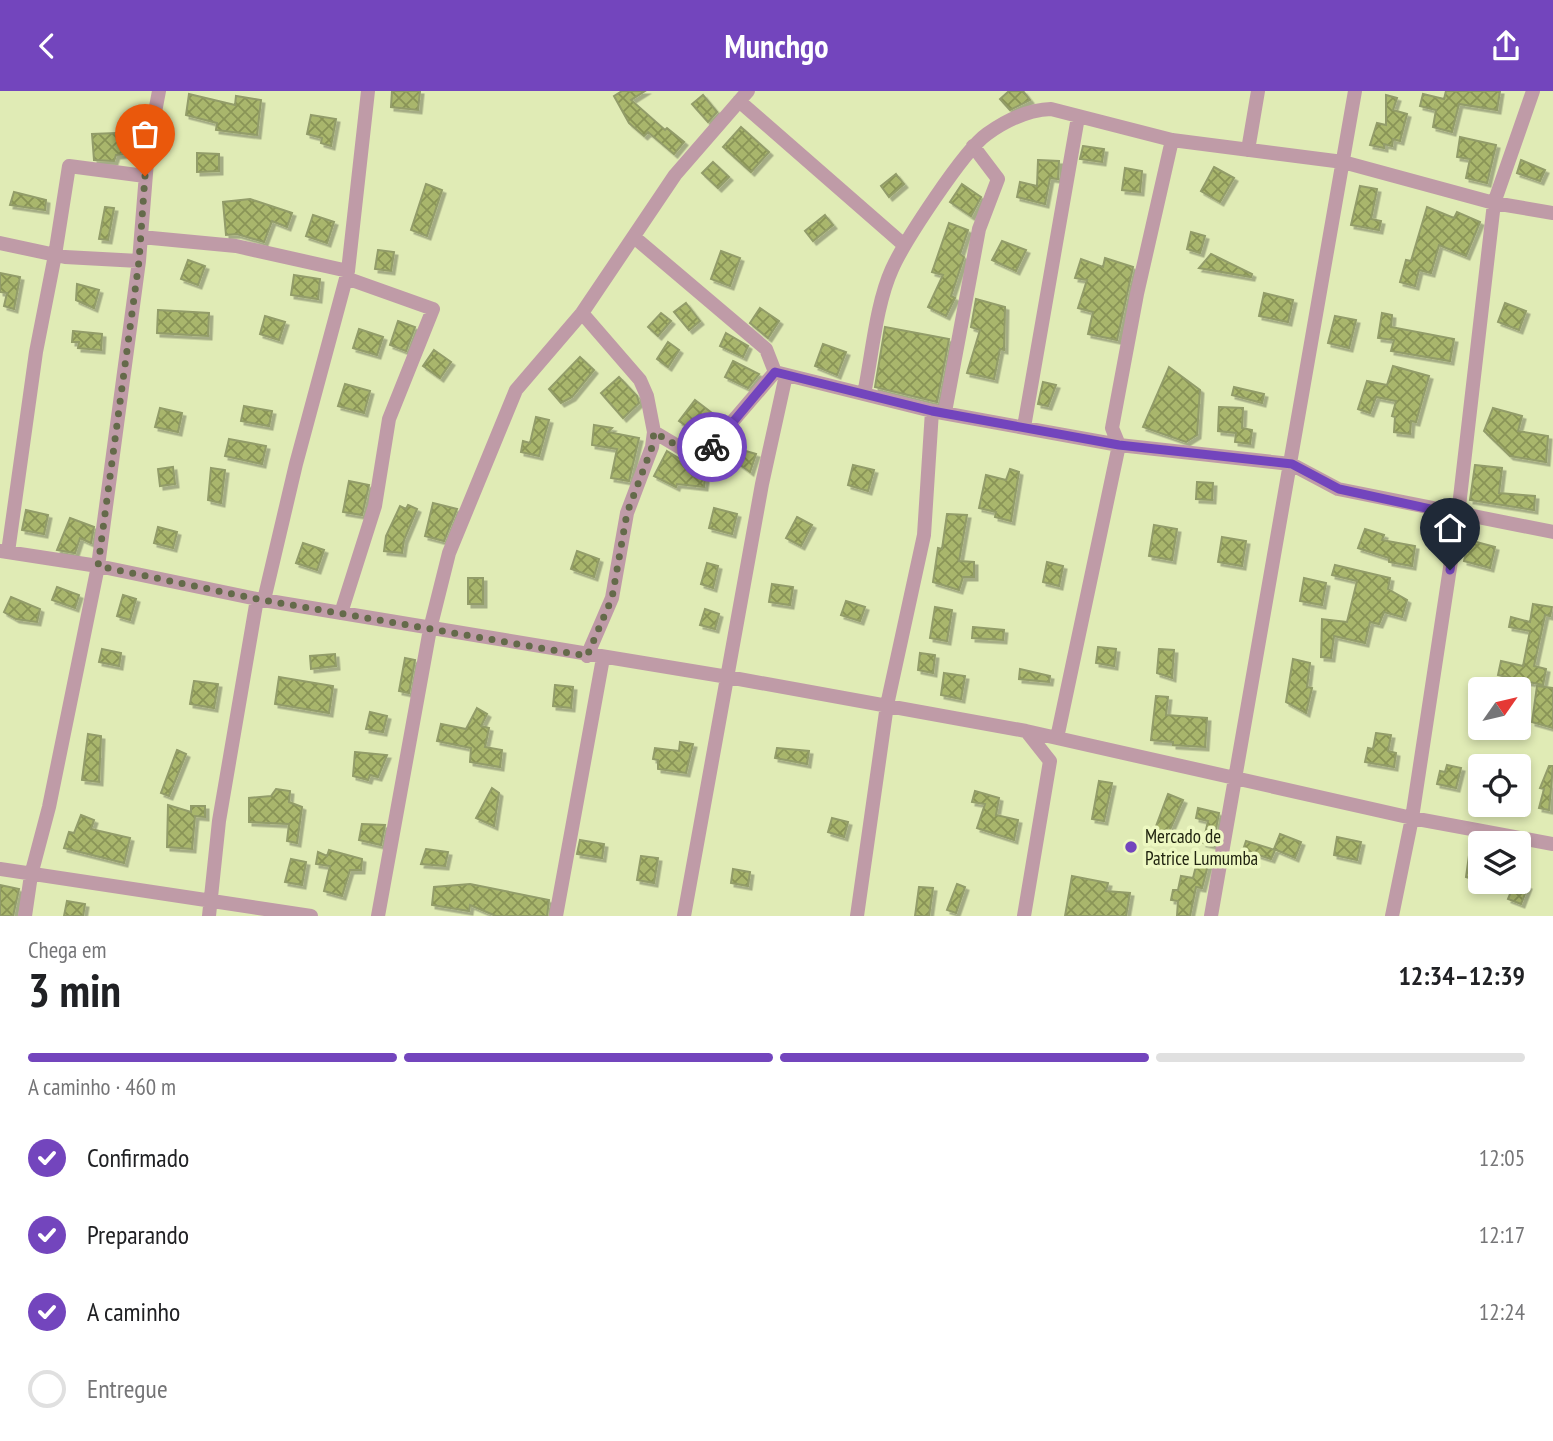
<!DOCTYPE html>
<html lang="pt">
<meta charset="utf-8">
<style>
:root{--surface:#fff;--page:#f6f6f6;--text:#202124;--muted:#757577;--line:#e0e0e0;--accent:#7345bd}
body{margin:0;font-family:"PT Sans Narrow",sans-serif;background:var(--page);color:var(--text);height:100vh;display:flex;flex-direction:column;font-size:26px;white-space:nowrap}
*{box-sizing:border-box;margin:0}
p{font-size:23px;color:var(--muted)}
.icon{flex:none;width:38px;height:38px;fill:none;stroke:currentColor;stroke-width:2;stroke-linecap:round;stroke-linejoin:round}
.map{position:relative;height:825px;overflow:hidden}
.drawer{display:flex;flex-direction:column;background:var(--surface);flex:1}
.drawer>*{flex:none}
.needle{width:46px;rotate:56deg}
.fabs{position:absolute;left:1468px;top:586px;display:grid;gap:14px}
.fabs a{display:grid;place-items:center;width:63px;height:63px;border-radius:7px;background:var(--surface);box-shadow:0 4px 10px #0003;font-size:35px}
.pin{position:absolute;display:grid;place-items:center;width:60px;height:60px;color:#fff;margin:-72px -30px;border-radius:50% 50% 50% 0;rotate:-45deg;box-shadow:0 0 7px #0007}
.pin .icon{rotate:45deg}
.courier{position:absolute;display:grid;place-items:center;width:70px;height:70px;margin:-35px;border:5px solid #7345bd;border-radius:50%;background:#fff;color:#222;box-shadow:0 2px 9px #0007}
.overview em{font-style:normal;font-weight:700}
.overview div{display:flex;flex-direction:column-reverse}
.overview{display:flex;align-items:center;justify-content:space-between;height:119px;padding:0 28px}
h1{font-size:46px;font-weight:700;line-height:52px}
.bar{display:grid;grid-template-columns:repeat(4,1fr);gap:10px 7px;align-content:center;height:84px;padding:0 28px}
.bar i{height:9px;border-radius:5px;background:var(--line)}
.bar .selected{background:var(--accent)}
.bar p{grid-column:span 4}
ol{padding:0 28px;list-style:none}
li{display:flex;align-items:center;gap:21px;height:77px}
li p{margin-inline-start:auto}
li .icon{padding:7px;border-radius:50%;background:var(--accent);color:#fff;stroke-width:4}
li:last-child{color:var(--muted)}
li i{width:38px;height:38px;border:4px solid var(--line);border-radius:50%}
header{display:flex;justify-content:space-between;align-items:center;height:91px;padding:0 28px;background:var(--accent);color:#fff;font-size:32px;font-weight:700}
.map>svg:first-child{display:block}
.building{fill:url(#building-cross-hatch);stroke:#929c69;stroke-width:2;filter:url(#shadow)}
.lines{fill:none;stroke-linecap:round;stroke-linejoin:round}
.street{stroke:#bf9ba7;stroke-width:14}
.done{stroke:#646a4a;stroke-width:7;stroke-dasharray:0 12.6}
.route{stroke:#7345bd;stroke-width:9}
.poi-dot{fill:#7345bd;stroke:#edf8c1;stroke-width:2.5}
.labels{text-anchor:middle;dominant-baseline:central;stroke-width:7;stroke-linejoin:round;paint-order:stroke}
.poi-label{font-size:19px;fill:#222511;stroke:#edf8c1;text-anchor:start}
</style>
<header><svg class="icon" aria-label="back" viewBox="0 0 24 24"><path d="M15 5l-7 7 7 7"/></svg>Munchgo<svg class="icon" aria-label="share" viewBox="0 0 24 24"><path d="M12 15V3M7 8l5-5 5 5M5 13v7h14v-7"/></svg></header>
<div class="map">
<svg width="1553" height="825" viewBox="0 0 1553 825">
<defs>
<pattern id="building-cross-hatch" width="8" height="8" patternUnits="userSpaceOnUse" patternTransform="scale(1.75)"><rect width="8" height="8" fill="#a9b66c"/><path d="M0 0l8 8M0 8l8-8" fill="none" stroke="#899457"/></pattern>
<filter id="shadow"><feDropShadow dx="3.5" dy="3.5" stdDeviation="0" flood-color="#0004"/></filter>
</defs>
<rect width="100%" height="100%" fill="#e0ebb5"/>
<path class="building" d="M392 0H420L418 19 391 16Z
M622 0H645L631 9 665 39 667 37 684 51 674 63 648 41 644 45 629 32 614 5Z
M1009 0H1023L1030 9 1010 19 1000 8Z
M1446 0H1500L1497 19 1459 13 1452 41 1433 36 1436 19 1420 15 1423 3 1444 8Z
M189 3 235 14 236 5 261 9 257 44 216 39 217 32 186 24Z
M703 4 717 21 708 31 692 13Z
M1386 4 1397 7 1393 19 1407 23 1400 50 1393 48 1392 55 1384 53V57L1370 54 1377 32 1386 34Z
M311 24 336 28 331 55 321 52 322 47 307 43Z
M741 36 769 61 751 81 723 56Z
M117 42H133L136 62 116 64 114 70 94 69 92 43Z
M1460 46 1496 54 1487 92 1466 87 1470 68 1457 66Z
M1083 55 1104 58 1102 71 1080 68Z
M197 62 219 63V80L197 81Z
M1038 69 1059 70 1058 88 1050 87 1045 113 1017 106 1020 91 1037 95Z
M1521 69 1545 79 1540 90 1517 82Z
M713 71 729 86 718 97 702 82Z
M1214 76 1234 87 1220 111 1201 100Z
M1125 77 1142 80 1140 101 1122 99Z
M896 83 904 93 889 106 881 95Z
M426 93 442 99 427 145 411 139Z
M962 93 981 106 971 125 950 111Z
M1360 95 1377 98 1371 128 1381 130 1379 139 1351 134Z
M14 101 46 109 45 119 10 114Z
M250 108 292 122 287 136 272 130 264 151 237 143 226 144 223 111Z
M105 116 114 117 108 149 99 148Z
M1427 116 1454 127 1457 121 1480 131 1466 165 1439 154 1431 182 1419 179 1415 195 1400 191 1406 169 1411 170Z
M313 124 334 131 327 152 306 145Z
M825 124 833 134 813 150 805 140Z
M949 132 968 139 960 163 964 166 951 205 955 207 946 225 928 216 943 184 932 181Z
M1191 141 1205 145 1200 162 1187 158Z
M1002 150 1026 159 1016 180 992 169Z
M378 159 394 161 391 180 375 178Z
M721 160 740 167 730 195 711 188Z
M1211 163 1252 183 1251 186 1199 177Z
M1105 167 1133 176 1117 249 1088 243 1093 221 1078 217 1087 189 1075 187 1081 168 1103 176Z
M188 169 205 175 198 194 181 188Z
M0 182 20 186 14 218 4 215 7 202 0 201Z
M294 184 320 188 318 208 291 204Z
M77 193 99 199 94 217 76 209Z
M1264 202 1293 209 1288 231 1259 225Z
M976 208 1005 216 1004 259 1000 258 994 288 967 282 980 239 971 236Z
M686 212 700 230 689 239 674 221Z
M1505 212 1526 220 1519 239 1498 231Z
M760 217 779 230 768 247 750 232Z
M158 219 209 222 208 245 157 242Z
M661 222 671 230 658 245 648 236Z
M1382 222 1392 224 1391 236 1454 248 1450 270 1391 260 1394 249 1378 247Z
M265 225 285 231 279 249 260 243Z
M1335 225 1356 229 1349 257 1328 252Z
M398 230 415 236 406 260 390 254Z
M885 236 949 248 937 311 875 296Z
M359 238 383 246 377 264 353 257Z
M73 240 102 243 101 259 78 257 79 251H72Z
M726 242 748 255 743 266 720 255Z
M668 251 679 259 668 276 657 268Z
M823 253 846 261 837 284 815 275Z
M434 259 451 271 440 287 423 275Z
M580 266 594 279 572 306 561 312 549 298Z
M733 270 759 283 748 297 725 286Z
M1393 275 1429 285 1416 331 1411 330 1410 343 1394 341 1395 326 1392 325 1396 310 1376 306 1370 322 1358 318 1367 290 1387 294Z
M1169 276 1200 299 1197 344 1186 351 1143 336Z
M619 286 637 305 639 312 623 327 601 302Z
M1043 291 1056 294 1048 315 1038 313Z
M345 293 370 300 364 322 338 315Z
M1234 296 1264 303 1262 312 1232 304Z
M695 309 721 329 705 348 679 330Z
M244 315 272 320 269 335 241 330Z
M1219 316 1243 317 1242 337 1252 339 1250 353 1235 351 1236 342 1218 340Z
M160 317 182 322 178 341 155 336Z
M1493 317 1522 325 1518 340 1548 345 1546 371 1510 365 1484 340Z
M536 326 549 329 539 365 521 361 523 350 530 352Z
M594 334 612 337 608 341 639 347 629 390 611 387 617 358 592 354Z
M229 348 266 355 262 373 225 365Z
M725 354 756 363 750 381 720 359Z
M667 360 692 375 707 374 704 396 677 393 676 396 654 385Z
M853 374 874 379 868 400 848 394Z
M1475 374 1502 377 1499 402 1535 405 1534 419 1470 409Z
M173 376 175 393 160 395 158 378Z
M211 377 225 379 221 412 208 409Z
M1010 378 1019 381 1011 430 995 426 996 421 979 417 986 384 1006 389Z
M349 390 369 394 362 424 343 421Z
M1197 391 1213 392 1212 409 1196 408Z
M433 412 457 418 444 450 425 445Z
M408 414 417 418 404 449 402 462 384 460 386 445 400 415 406 418Z
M714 417 737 423 732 443 709 437Z
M26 419 48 424 44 443 22 439Z
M947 423 967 424 959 470 974 471V486H963L959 499 933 491 938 457 942 458Z
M797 426 812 434 801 455 786 447Z
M70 427 94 436 91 452 80 447 75 462 57 459Z
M1154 434 1177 438 1172 469 1149 465Z
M158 436 177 441 173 457 154 452Z
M1365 438 1384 444 1382 449 1415 455 1412 475 1389 471V467L1358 457Z
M1222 446 1246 450 1242 475 1218 471Z
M1469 449 1495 456 1490 477 1464 470Z
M303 452 324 459 317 479 296 472Z
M577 460 599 468 594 486 571 478Z
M1047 471 1063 475 1059 495 1043 491Z
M707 472 718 475 713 497 701 493Z
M1335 474 1390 487 1388 498 1407 509 1402 526 1384 521 1379 533 1370 531 1365 552 1334 545 1331 567 1321 566 1322 528 1347 531 1357 490 1332 484Z
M468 487H483V513H468Z
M1304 487 1326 492 1322 514 1300 510Z
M772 493 793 496 790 514 769 511Z
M57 496 79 504 75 517 52 509Z
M123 504 136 508 130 529 117 525Z
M11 506 40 518 37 531 16 528 4 521Z
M846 510 865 516 860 530 841 524Z
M1533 513 1552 516 1550 525 1545 524 1534 575 1546 578 1543 594 1498 584 1501 570 1523 575 1530 540 1509 536 1511 526 1530 531Z
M935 516 952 519 947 550 930 547Z
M705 518 719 523 715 538 700 534Z
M973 536 1004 539 1003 549 972 547Z
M1098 556 1116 558 1114 575 1096 572Z
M102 558 121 562 119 575 99 571Z
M1159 558 1174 559 1172 587 1157 582Z
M920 562 935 564 933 582 918 579Z
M335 563 336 575 311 578 310 565Z
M405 567 415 569 409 602 399 600Z
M1293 568 1310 572 1307 596 1312 597 1306 622 1286 611Z
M1020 578 1050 585 1049 591 1019 588Z
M944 582 965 585 961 608 941 604Z
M279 586 333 595 329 622 275 613Z
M194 590 218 593 214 617 190 613Z
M555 594 573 596 571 617 553 615Z
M1537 595 1553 597V637L1532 631Z
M1156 605 1168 606 1166 624 1207 627 1205 656 1173 654V651L1151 649Z
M477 617 487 623 481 635 489 637 485 656 502 659 500 676 470 671 471 657 437 650 441 633 466 638Z
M370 621 387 625 383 641 366 638Z
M1376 642 1391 644 1388 660 1396 662 1394 676 1365 671 1368 657 1373 658Z
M88 643 101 645 99 691 82 689Z
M680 651 693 653 686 682 658 678V669L653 668 655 657 679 660Z
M777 657 809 660 807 673 775 667Z
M177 659 186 663 169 705 161 702Z
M355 661 387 664 378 686 370 684 368 689 353 685Z
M1447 674 1461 677 1456 697 1437 693 1440 680 1445 681Z
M1549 675H1553L1549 719 1539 717 1544 698 1540 697Z
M1099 690 1112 692 1104 730 1092 728Z
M492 697 499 702 494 735 476 727Z
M276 698 290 700 289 711 302 716 297 752 287 750 289 733 249 731V707L271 705Z
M975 700 999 707 996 724 1018 729 1014 749 977 737 985 713 972 711Z
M1168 703 1183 709 1168 743 1155 738Z
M168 714 191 721V715H205V726L195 725 192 758 167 756Z
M1198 717 1219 722 1213 754 1203 752 1208 730 1196 727Z
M81 724 94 729 91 738 130 747 124 772 64 757 69 741 74 742Z
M832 727 848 731 844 746 828 741Z
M362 733 385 734 381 754 359 749Z
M1280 743 1301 751 1295 767 1274 758Z
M1337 746 1361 751 1357 769 1334 764Z
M580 749 604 753 602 767 577 763Z
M1246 750 1275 759 1271 768 1243 759Z
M1475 753 1480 754 1475 789 1466 786 1470 757 1474 758Z
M426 758 448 761 445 775 421 773Z
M329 759 362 768 361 779H350L342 805 324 800 330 775 316 773 318 761 327 765Z
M641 765 658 767 654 792 637 789Z
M291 768 306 771 302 794 285 791Z
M1197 771 1208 774 1202 797 1196 796 1190 825H1177L1178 810 1171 809 1173 799H1178L1181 785 1193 787Z
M733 778 750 781 748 795 731 792Z
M1072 785 1108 792 1106 800 1130 802 1126 825H1065Z
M1515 791 1528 795 1521 813 1508 808Z
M470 793 549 809 547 825H496L470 814 469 820 432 814 434 796Z
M957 793 965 796 956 822 947 819Z
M0 794 19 798 13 825H0Z
M919 796 933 797 929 825H915Z
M67 810 85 813 83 825H64Z"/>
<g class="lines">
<path class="street" d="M739 10 904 154
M1248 59 1258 0
M141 146 236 155 348 180
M634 146 766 258 775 281
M0 152 65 166 139 170
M582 222 640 289 647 305 654 341 652 356 627 422 612 507 587 565
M775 281 932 320 1119 354 1291 373 1338 398 1553 441
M864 303C872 265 876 213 892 178 904 151 964 59 987 43 1005 30 1028 19 1051 18L1172 49 1343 71 1494 112 1553 122
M945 321 979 138 998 88 973 55
M1024 336 1078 26
M654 341 696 366H702L775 281
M0 460 98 475 257 508 728 586 1026 640 1412 727 1553 753
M8 461 36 261 55 164 69 75 145 85
M264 509 296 373 348 180 368 0
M341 522 375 415 389 328 433 218 346 187
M1057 647 1119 354 1112 337 1137 203 1172 49
M0 778 311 825
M25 825 31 784 49 716 98 475 139 170 148 58 159 0
M209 825 219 730 257 508
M378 825 430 538 449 462 516 299 582 222 675 84 748 0
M556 825 603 567
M684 825 762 393 786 284
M857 825 887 614 924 444 932 320
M1024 825 1050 670 1027 641
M1211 825 1355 0
M1392 825 1412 727 1458 424 1494 112 1533 0"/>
</g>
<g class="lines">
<path class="done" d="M145 85 139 170 98 475 257 508 587 565 612 507 627 422 652 356 654 341 696 366H702L712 356"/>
<path class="route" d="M712 356 775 281 932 320 1119 354 1292 373 1339 398 1458 424 1450 479"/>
</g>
<circle class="poi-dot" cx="1131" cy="756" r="7"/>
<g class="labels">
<g class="poi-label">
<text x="1145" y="745">Mercado de<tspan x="1145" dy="22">Patrice Lumumba</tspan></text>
</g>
</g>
</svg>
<div class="fabs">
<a><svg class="needle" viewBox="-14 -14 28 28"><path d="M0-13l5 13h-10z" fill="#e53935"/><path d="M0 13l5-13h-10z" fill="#757577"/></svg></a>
<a><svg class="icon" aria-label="locate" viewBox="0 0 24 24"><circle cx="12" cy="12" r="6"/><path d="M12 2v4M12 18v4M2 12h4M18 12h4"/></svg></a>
<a><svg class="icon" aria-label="layers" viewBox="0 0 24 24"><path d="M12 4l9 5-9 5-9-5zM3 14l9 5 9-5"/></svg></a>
</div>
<div class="pin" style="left:145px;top:85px;background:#ea580c"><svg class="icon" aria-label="bag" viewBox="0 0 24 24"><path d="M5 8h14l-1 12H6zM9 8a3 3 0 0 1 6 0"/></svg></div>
<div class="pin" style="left:1450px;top:479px;background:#1f2937"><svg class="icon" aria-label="home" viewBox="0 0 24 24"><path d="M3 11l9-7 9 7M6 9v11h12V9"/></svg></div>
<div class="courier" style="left:712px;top:356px"><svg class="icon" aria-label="bike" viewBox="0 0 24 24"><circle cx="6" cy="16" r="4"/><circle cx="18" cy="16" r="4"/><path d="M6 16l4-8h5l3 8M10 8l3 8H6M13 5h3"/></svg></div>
</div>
<section class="drawer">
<div class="overview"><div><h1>3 min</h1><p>Chega em</p></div><em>12:34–12:39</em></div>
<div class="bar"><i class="selected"></i><i class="selected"></i><i class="selected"></i><i></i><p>A caminho · 460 m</p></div>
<ol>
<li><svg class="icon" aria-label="check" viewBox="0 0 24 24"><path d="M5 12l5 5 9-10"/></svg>Confirmado<p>12:05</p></li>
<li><svg class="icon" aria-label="check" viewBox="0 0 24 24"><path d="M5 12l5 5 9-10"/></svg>Preparando<p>12:17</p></li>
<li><svg class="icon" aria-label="check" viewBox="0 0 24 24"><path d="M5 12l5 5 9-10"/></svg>A caminho<p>12:24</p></li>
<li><i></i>Entregue</li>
</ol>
</section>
